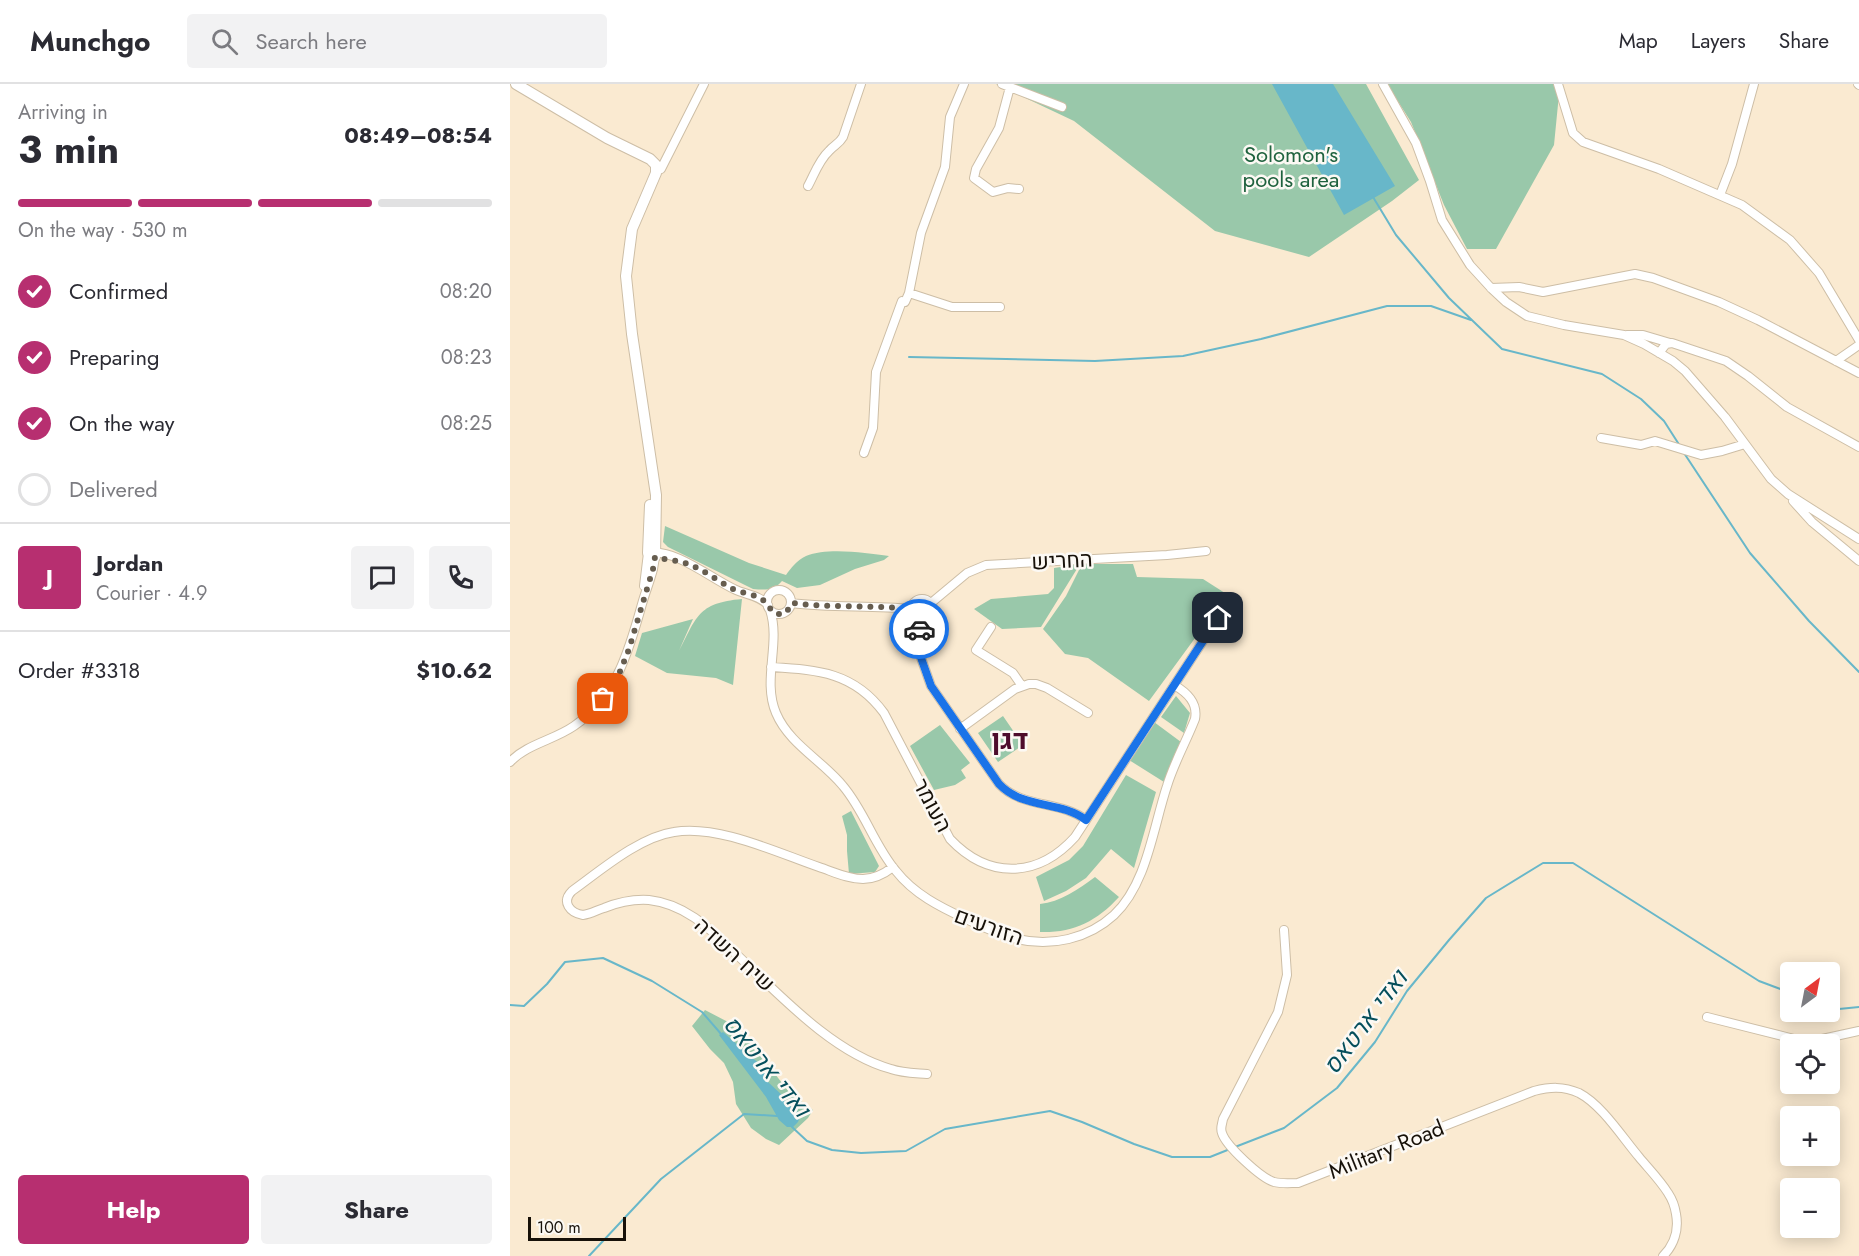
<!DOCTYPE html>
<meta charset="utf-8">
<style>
:root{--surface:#fff;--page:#f2f2f3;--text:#2b2b33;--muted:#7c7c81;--line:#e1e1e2;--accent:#b72f70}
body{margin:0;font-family:Jost,Heebo,sans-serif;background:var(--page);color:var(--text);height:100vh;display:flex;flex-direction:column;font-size:22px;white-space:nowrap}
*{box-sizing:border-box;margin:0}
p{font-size:20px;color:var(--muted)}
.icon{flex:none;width:33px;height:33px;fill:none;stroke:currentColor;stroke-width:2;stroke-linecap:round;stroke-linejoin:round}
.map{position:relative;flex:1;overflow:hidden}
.panel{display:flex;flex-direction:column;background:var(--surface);width:510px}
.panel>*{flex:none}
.needle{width:39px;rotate:32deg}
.buttons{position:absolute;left:1270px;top:878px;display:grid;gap:12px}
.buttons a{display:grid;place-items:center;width:60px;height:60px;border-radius:6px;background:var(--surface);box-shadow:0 3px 15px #0003;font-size:30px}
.scale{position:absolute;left:18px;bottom:15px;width:98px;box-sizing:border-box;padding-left:6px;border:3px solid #171109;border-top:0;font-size:16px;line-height:21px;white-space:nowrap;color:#171109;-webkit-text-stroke:4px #fcf9f4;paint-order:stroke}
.pin{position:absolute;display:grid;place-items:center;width:51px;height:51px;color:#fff;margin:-26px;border-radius:12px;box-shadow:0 3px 9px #0006}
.courier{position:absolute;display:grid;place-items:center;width:60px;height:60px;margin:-30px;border:4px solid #1a73e8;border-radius:50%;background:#fff;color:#222;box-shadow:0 2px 8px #0007}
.summary em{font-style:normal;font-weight:700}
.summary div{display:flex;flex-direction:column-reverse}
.summary{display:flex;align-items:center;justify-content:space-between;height:102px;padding:0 18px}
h1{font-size:39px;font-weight:700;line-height:45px}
.bar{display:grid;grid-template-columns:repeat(4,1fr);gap:9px 6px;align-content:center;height:72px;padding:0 18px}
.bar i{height:8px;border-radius:4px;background:var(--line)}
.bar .on{background:var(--accent)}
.bar p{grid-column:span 4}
.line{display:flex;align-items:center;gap:15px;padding:0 18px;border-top:2px solid var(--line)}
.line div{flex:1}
.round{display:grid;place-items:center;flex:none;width:63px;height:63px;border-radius:6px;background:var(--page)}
ol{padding:0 18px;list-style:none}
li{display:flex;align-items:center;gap:18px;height:66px}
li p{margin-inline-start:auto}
li .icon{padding:6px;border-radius:50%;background:var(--accent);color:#fff;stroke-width:4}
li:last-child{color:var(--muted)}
li i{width:33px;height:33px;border:3px solid var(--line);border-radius:50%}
.button{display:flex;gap:12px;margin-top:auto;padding:12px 18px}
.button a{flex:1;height:69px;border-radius:6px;background:var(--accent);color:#fff;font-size:24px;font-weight:700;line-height:69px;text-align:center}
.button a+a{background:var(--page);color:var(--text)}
header{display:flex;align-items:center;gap:36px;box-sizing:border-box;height:84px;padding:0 30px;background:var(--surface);border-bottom:2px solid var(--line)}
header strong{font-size:28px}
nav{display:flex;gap:33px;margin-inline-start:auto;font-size:21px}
.search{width:420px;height:54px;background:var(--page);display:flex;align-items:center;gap:15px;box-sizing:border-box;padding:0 21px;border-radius:6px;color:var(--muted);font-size:22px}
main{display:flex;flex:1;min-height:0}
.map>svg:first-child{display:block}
.green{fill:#99c8aa}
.water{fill:#68b7c9}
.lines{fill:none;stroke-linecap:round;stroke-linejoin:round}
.stream{stroke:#68b7c9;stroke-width:2}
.minor-casing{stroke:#cdbea6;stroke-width:10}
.major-casing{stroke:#cdbea6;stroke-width:12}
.minor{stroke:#fff;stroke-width:8}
.major{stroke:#fff;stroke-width:10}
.done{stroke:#665d4f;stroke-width:6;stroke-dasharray:0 10.8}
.route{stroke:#1a73e8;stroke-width:8}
.labels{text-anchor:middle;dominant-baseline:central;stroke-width:5;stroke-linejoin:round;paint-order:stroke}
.park-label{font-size:22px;fill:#1f623e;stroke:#fcf9f4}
.street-label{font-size:22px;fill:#171109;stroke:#fcf9f4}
.water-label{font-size:24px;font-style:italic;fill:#054f5c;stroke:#fcf9f4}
.district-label{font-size:28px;font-weight:bold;fill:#4e0d2d;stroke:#fcf9f4}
</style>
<header>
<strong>Munchgo</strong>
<div class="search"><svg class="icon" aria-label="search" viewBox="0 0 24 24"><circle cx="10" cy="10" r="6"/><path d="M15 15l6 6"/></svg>Search here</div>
<nav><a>Map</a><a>Layers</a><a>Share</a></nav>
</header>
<main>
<section class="panel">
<div class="summary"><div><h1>3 min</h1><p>Arriving in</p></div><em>08:49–08:54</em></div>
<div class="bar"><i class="on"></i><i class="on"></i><i class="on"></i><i></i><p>On the way · 530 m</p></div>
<ol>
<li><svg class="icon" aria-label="check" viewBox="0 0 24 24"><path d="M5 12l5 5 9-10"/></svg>Confirmed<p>08:20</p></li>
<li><svg class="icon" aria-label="check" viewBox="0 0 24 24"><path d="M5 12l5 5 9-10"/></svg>Preparing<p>08:23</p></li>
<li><svg class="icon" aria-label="check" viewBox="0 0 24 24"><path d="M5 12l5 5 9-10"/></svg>On the way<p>08:25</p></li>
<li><i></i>Delivered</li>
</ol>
<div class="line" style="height:108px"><b class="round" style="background:var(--accent);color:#fff">J</b><div><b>Jordan</b><p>Courier · 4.9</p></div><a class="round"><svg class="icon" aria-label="chat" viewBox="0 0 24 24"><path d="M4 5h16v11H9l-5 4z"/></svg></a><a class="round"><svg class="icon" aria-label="phone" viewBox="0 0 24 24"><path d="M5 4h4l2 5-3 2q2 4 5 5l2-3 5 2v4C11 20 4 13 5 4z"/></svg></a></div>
<div class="line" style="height:78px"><div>Order #3318</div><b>$10.62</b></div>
<div class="button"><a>Help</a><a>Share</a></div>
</section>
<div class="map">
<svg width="1349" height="1172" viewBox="0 0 1349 1172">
<rect width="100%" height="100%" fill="#faead1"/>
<path class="green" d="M486 0H856L909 96 882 117 799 173 705 147 564 37Z
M877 0H1050L1044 61 986 165H957L934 121 901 38Z
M155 442 239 479 276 491C281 484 287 476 296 472 318 463 356 469 379 472L374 476 345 485 310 501 287 504 272 497C264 507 255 506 243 505L158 463 153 458Z
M570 480 531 543 492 545 464 525 481 515 538 510 544 504V484Z
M572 480H623L627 493 693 495 718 511 707 524 639 617 578 574 555 570 533 545 556 512Z
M232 515 223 601 206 594 157 589 125 572 132 549 183 535 168 569C187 533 187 519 232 515Z
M666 612 680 629 674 649 651 633Z
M493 632 513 661 488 678 468 649Z
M644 638 671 658 654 698 619 676Z
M430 641 460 679 451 686 456 694 445 701 424 706 400 662Z
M616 691 646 708 624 784 601 765 576 794 556 807 534 817 526 793 559 776 573 762Z
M341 727 369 782 365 788 339 790 337 767V751L332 732Z
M585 793 609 813C586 838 563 849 530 848V820C550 818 569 805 585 793Z
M195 926 218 938 244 963 279 1008 303 1026 298 1034 269 1061 256 1055 241 1044 226 1020 223 998 214 979 200 965 182 942Z"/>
<path class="water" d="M762 0H823L885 102 834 131Z
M213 948 253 983 258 998 273 1012 276 1019 288 1028 290 1033 288 1038 283 1043H277L269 1036 256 1013 209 951Z"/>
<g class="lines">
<path class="stream" d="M863 113 886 151 939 214 992 265 1092 290 1131 315 1154 337 1170 362
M399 273 585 277 673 272 751 255 877 222H921L961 236
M1174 369 1240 469 1299 537 1349 588
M0 921 14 922 37 900 55 878 93 874 142 897 192 928 212 951
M1320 922 1329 925 1349 923
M282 1043 297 1057 322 1066 351 1069 396 1067 435 1045 540 1027 572 1038 624 1060 662 1073H700L720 1065
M725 1063 774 1044 827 1004 865 958 897 907 939 856 976 814 1033 779H1063L1249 897 1281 909
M79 1172 151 1095 234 1030 267 1032"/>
<defs>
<path id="minor" d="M492 0 552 23
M873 0 906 59 920 97 932 136 960 181 981 204 996 218 1017 232 1054 241 1114 251 1134 260 1163 277 1175 287 1215 333 1261 395 1278 410 1349 455
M1048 0 1063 49 1073 58 1149 85 1232 121 1280 156 1309 189 1349 256
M1348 0 1349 1
M500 3 489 44 466 85 464 94 483 108 498 104 509 105
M151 85 194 0
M298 102C304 91 309 76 319 67 324 61 329 60 333 53L351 0
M1210 111 1222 80 1244 0
M981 204 1009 203 1033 208 1125 190 1143 194 1209 218 1248 236 1349 289
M399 209 411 149 435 83 440 33 454 0
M1117 251H1133L1160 259
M1149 269 1156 260 1162 259 1216 277 1238 292 1277 323 1349 363
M1326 277 1349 261
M1091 354 1131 361 1145 357 1191 371 1212 367 1235 360
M354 369 363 344 366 288 392 217 395 218 399 209 442 223H490
M1283 417 1302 438 1349 477
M139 469C164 464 202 495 224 505 236 511 249 511 258 521
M134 502 138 469
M257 518a12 12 0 1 1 24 0a12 12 0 1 1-24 0Z
M401 526a11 11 0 1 1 22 0a11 11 0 1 1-22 0Z
M282 519C321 524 361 521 401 525
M421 519 457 489 476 481 657 471 696 467
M260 526C271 559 252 596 266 629 279 660 313 677 333 702 355 728 364 761 386 787 404 810 430 823 456 835 473 843 489 851 507 855 541 863 578 855 604 831 637 800 643 744 657 702 664 679 676 658 685 635 688 619 678 609 664 601
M410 537V571L421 602 489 700C513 725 550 716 576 736
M481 543 466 566 503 589 512 602
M261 583C308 586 344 588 374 629L440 755C478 795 527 795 565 753L708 534 712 532
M450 645 505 605 519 600H526L537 604 578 629
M0 678C17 660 44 656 64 642 106 613 119 567 132 520 135 509 140 497 143 485L145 473
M383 783C374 790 365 795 353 795 338 795 324 788 309 783 268 769 207 740 164 748 129 753 90 787 62 807 51 818 60 829 73 831 81 830 87 826 94 824 109 818 124 815 139 816 175 820 199 844 224 868 267 908 322 969 381 985 392 989 405 989 417 990
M774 846 777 891 768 928 713 1035C712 1041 710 1044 712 1049 716 1062 751 1094 764 1098 772 1100 780 1099 788 1099L1024 1007C1040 1003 1053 1002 1069 1009 1092 1021 1112 1053 1129 1073 1138 1084 1150 1096 1158 1109 1162 1115 1165 1123 1166 1130 1169 1146 1164 1161 1153 1172
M1197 933 1284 955 1303 957 1349 947"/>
<path id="major" d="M6 0 97 54 140 75 146 81V89L122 145 116 192 122 250 146 411 145 473
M138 469 140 421"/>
</defs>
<use href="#minor" class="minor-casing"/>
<use href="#major" class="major-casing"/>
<use href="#minor" class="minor"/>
<use href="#major" class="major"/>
</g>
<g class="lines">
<path class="done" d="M93 615 109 590 119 565 143 485 145 473C156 476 168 476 178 480 194 486 208 497 223 505 232 509 242 510 250 514 261 520 260 534 276 529L282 519C321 524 361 521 401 525L402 532 410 537 409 545"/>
<path class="route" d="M409 545 410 571 421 602 489 700C514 726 550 716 576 736L708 534"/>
</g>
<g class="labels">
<g class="park-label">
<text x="781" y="70">Solomon's<tspan x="781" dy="25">pools area</tspan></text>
</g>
<g class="street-label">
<text transform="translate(552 476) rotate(-3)">החריש</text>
<text transform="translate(423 721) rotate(62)">העומר</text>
<text transform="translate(479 842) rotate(20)">הזורעים</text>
<text transform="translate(225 870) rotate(42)">שיח השדה</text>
<text transform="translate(876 1065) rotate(-22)">Military Road</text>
</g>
<g class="water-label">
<text transform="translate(855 938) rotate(-53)">ואדי ארטאס</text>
<text transform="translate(257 982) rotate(51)">ואדי ארטאס</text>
</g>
<g class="district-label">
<text x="500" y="655">דגן</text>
</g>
</g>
</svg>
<div class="buttons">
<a><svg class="needle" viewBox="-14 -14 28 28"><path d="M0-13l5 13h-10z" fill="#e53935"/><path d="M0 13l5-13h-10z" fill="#7c7c81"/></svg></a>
<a><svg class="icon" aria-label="locate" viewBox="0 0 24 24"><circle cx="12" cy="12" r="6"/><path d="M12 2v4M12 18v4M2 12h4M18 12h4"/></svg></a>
<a>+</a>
<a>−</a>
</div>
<div class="scale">100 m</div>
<div class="pin" style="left:93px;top:615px;background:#ea580c"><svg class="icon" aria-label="bag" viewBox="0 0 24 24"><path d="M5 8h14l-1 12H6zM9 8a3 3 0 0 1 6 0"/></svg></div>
<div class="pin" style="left:708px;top:534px;background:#1f2937"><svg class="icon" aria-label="home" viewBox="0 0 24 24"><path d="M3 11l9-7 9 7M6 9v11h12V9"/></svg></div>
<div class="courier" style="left:409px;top:545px"><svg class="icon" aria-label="car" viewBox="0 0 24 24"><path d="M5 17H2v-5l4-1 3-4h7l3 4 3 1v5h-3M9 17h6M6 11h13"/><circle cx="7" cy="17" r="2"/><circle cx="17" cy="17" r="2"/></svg></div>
</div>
</main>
